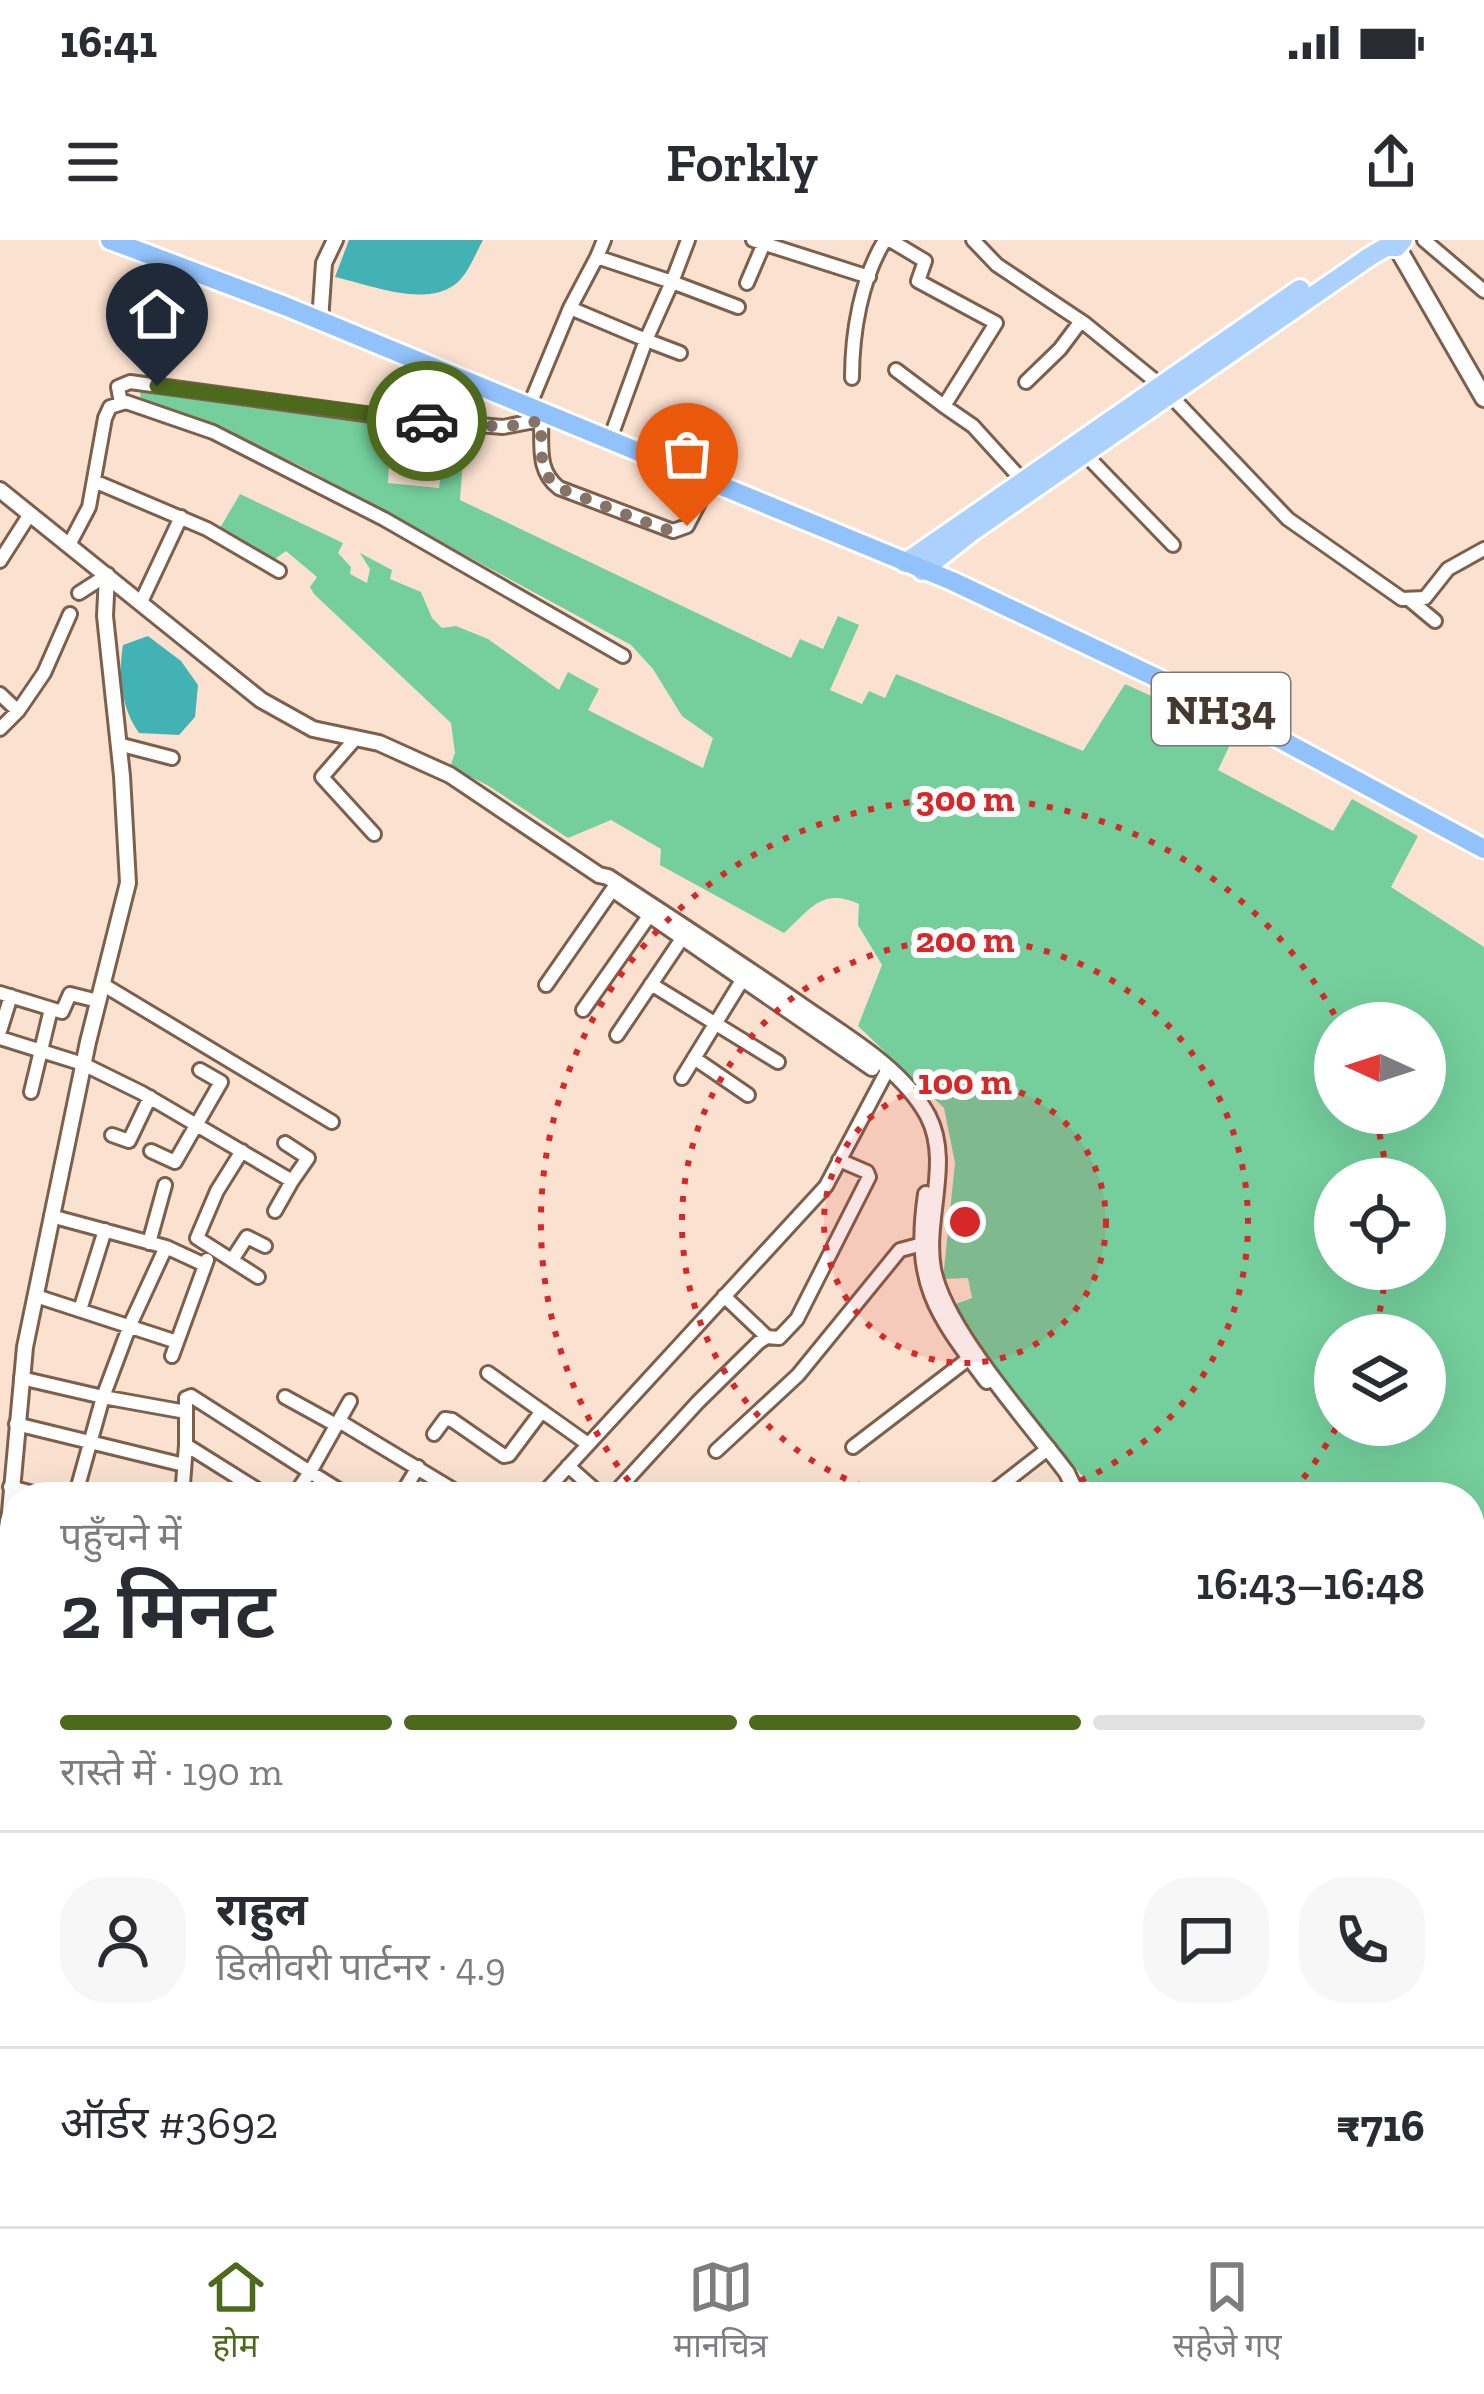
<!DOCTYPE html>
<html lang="hi">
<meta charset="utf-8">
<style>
:root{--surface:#fff;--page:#f7f7f7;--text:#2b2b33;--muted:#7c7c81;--line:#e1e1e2;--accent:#4d691c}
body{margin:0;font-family:"Zilla Slab","Noto Sans Devanagari",serif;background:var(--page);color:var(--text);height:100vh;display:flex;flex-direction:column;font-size:45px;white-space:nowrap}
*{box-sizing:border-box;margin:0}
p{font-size:39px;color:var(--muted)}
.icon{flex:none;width:66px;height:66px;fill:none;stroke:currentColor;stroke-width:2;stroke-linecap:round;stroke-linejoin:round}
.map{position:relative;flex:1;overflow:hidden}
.details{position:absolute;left:0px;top:1242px;width:1485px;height:744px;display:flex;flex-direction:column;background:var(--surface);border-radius:48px 48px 0 0;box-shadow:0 12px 48px #0002}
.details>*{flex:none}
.needle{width:78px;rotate:273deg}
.tools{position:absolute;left:1314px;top:762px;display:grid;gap:24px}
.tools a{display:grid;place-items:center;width:132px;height:132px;border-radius:50%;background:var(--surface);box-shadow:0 12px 48px #0002;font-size:60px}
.pin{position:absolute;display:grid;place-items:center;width:102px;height:102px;color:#fff;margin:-123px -51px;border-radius:50% 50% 50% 0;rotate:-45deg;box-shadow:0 0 12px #0007}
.pin .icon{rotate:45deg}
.courier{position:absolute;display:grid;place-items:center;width:120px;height:120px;margin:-60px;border:9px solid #4d691c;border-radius:50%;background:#fff;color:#222;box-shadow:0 3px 15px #0007}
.headline em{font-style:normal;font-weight:600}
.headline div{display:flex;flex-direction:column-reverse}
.headline{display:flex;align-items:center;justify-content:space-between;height:204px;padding:0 60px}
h1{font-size:78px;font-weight:600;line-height:90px}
.bar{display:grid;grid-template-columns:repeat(4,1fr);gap:18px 12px;align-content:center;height:144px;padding:0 60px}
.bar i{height:15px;border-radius:9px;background:var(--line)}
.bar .current{background:var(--accent)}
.bar p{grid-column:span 4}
.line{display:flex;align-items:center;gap:30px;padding:0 60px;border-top:3px solid var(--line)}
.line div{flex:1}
.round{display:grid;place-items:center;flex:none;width:126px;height:126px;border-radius:48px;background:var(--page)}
.status{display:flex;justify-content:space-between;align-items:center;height:84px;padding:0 60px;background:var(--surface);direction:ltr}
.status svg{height:33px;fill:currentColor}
header{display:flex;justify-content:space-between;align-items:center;height:156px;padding:0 60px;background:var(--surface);font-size:54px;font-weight:600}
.dock{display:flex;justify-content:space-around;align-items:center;height:168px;border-top:3px solid var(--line);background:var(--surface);font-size:33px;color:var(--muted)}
.dock a{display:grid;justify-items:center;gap:6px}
.dock .current{color:var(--accent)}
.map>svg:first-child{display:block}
.green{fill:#74cf9c;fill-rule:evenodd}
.water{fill:#42b2b4}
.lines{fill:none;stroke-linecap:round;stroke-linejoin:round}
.minor-casing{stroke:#7c604c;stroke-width:18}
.tertiary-casing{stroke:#7c604c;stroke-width:20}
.secondary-casing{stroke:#7c604c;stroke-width:22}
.primary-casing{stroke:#fff;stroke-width:24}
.trunk-casing{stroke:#fff;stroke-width:24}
.minor{stroke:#fff;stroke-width:12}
.tertiary{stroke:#fff;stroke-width:14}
.secondary{stroke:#fff;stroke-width:16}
.primary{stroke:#add1fd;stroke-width:18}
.trunk{stroke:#92c2fc;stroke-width:18}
.done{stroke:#857368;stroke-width:12;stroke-dasharray:0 21.6}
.route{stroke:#4d691c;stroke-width:15}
.ring{fill:none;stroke:#d62828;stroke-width:6;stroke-dasharray:6 12}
.labels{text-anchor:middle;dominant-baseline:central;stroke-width:12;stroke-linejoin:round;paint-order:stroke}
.shield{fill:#fff;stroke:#7d746e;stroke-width:3}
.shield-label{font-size:42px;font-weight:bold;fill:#453830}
.centre{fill:#d62828;stroke:#fff;stroke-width:6}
.ring-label{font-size:36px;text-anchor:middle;font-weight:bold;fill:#d62828;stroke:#fff;stroke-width:12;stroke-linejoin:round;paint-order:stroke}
</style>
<div class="status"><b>16:41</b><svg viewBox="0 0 49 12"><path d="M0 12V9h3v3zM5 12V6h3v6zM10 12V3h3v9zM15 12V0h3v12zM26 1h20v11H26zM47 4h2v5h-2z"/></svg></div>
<header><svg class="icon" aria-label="menu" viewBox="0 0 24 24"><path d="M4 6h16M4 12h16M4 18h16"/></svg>Forkly<svg class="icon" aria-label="share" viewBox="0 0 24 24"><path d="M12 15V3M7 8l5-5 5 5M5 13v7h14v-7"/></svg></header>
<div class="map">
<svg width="1484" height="1986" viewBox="0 0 1484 1986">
<rect width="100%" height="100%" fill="#fbe1d0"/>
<path class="green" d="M146 151 391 182 388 243 439 248 445 204 464 205 460 260 791 418 800 399 823 409 838 376 859 385 830 450 862 464 869 451 885 458 896 434 1083 511 1125 444 1235 494 1218 530 1333 591 1352 559 1418 596 1391 647 1484 707V1488L1470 1484V1257H1100L1014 1155 953 1065 972 1058 968 1038 943 1039 955 923 944 868 858 786 882 725 858 685 859 664C821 647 811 669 784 693L660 625 661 609 611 580 568 598 487 545 450 527 455 513 451 483 314 354 310 347 317 337 286 311 275 319 220 288 240 254 343 303 338 313 351 327 350 334 367 343 370 329 360 313 392 330 390 339 421 352 432 378 442 388 456 386 488 399 559 450 568 432 599 449 588 470 703 528 713 498 682 476 653 429 631 405 303 227 218 188 141 161 140 153ZM1335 783H1425V873H1335ZM1335 939H1425V1029H1335ZM1335 1095H1425V1185H1335Z"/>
<path class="water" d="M349 0H483C477 11 472 24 464 35 437 73 372 45 335 37Z
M148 396 181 421 198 445 195 477 179 495 139 493C121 468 118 435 123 405Z
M1470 1484 1484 1488V1546L1470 1561Z"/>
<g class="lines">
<defs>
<path id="minor" d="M688 0 672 42 738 67
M753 0 869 37
M890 0 925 21 918 41 996 83 944 166 896 130
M973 0 997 25 1084 83 1159 144
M1424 0 1484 51
M597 17 604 0
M747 43 765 1
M852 138C852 92 861 39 885 0
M1026 142 1060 109 1081 81
M1170 155 1288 279 1402 359 1425 358 1448 329 1484 309
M533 157 570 68
M121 163 118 147 130 142 394 178 503 187 555 177
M944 166 973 186 1022 240
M541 181C542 207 537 231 559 248L673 291 687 286 699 263
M610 199 646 100 570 68 597 17 672 42 646 100 680 113
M1085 214 1173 305
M94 241 207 289 279 331
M69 305 89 267 105 178 110 167 126 162 213 192 384 279 623 416
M0 321 30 274
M79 353 107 335
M1411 361 1435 381
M141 362 181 277
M0 454 18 471 44 433 70 374
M0 489 18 471
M356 498 322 537 374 594
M118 504 172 518
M102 744 332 882
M651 744 778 822
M546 745 617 643
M0 753 62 772 70 754 98 761
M583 770 649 676
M0 791 11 756
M617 795 683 697
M0 798 83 824 142 853 292 941 308 918 285 903
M694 818 748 855
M682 838 744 737
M31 852 51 769
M112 895 129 901 150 857
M151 911 175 922 221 842 200 830
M242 911 217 951 197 998 258 1037
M275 971 292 941
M51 976 166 1007
M149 1003 165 945
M232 1020 247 997 265 1006
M205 1025 166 1007 130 1085 103 1157 186 1172V1158L191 1156 310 1232 350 1161
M36 1056 177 1102
M724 1056 767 1097
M80 1070 105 990
M172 1116 207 1020
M488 1133 588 1204
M21 1138 103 1157 75 1257
M285 1157 336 1185
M339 1181 465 1257
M16 1184 184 1225
M434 1194 445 1179 452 1180 504 1216 509 1215 542 1171
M186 1205V1172
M853 1207 976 1113
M716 1211 798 1135 900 1010 930 1002
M568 1226 603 1257
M10 1247 49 1257
M182 1257 186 1205 269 1257
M293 1257 310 1232 350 1257
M400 1257 418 1227
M540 1257 826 946 888 829
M611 1257 698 1162 759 1102 767 1097 779 1098 797 1079 869 937 867 932 839 920
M986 1257 1049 1208
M0 1561H15
M0 1641 15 1643
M0 1796 15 1800
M518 1986 523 1971
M1169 1986 1179 1971"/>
<path id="tertiary" d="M320 81 324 23 335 0
M0 250 261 460 313 489 379 503 450 535 599 635 608 637C674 680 740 723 805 768 847 797 903 829 928 876 952 922 924 979 933 1029 944 1089 1029 1182 1067 1233L1078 1257
M618 653 872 828
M926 954C913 1043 935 1072 987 1141
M15 1444 6 1316 25 1107 88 802 128 643 122 536 105 376 107 335
M1470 1606H1484
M0 1745 15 1664"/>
<path id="secondary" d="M1397 7 1484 158"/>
<path id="primary" d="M905 323 1300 49
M922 331 973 291 1369 17 1386 7H1397L1403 0"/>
<path id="trunk" d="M110 0 285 66 952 341 1237 476 1484 609"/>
</defs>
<use href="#minor" class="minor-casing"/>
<use href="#tertiary" class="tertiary-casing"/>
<use href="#secondary" class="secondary-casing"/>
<use href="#primary" class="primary-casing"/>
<use href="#trunk" class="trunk-casing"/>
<use href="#minor" class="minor"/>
<use href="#tertiary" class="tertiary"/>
<use href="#secondary" class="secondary"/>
<use href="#primary" class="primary"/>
<use href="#trunk" class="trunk"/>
</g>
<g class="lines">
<path class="done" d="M427 181 503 187 541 181C542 207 537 232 559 248L658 287 673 291 687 286"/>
<path class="route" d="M157 146 427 181"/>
</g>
<circle cx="965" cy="982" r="141" fill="#d62828" fill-opacity=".12"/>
<g class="ring">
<circle cx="965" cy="982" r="141"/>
<path d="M897 1257A283 283 0 1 1 1033 1257"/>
<path d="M1386 1030A424 424 0 0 1 1375 1092M1336 1188A424 424 0 0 1 1290 1255M640 1255A424 424 0 1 1 1339 783M1375 876A424 424 0 0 1 1387 938"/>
</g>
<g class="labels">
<rect class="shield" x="1152" y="433" width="138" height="72" rx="9"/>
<g class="shield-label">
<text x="1221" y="469">NH34</text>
</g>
</g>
<circle cx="965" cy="982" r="18" class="centre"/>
<g class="ring-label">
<text x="965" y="571">300 m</text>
<text x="965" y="712">200 m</text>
<text x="965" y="854">100 m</text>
</g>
</svg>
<div class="tools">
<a><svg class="needle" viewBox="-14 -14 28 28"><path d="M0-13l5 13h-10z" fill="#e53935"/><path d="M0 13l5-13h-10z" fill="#7c7c81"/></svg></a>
<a><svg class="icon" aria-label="locate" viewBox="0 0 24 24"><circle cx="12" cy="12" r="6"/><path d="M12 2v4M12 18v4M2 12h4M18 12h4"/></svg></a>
<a><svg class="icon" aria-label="layers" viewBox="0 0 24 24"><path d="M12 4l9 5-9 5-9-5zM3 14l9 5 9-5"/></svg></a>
</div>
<div class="pin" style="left:687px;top:286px;background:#ea580c"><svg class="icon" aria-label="bag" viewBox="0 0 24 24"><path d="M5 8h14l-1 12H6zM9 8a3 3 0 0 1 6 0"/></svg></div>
<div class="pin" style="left:157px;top:146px;background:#1f2937"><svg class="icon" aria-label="home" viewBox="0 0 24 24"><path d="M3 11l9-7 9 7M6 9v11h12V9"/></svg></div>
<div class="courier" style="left:427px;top:181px"><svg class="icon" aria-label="car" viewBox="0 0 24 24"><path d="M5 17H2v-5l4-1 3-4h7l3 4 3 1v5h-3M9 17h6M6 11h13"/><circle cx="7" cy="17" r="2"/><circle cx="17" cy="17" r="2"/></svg></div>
<section class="details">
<div class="headline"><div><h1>2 मिनट</h1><p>पहुँचने में</p></div><em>16:43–16:48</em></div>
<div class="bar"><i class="current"></i><i class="current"></i><i class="current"></i><i></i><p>रास्ते में · 190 m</p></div>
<div class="line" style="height:216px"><a class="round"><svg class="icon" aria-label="person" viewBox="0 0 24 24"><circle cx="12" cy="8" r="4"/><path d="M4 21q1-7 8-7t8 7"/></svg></a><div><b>राहुल</b><p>डिलीवरी पार्टनर · 4.9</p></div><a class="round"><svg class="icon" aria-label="chat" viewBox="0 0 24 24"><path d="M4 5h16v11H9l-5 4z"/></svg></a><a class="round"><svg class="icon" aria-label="phone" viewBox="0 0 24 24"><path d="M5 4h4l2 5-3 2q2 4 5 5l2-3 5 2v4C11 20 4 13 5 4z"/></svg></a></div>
<div class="line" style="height:156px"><div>ऑर्डर #3692</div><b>₹716</b></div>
</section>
</div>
<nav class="dock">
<a class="current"><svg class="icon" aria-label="home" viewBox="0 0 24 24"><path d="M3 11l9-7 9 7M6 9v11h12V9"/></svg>होम</a>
<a><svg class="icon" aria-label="map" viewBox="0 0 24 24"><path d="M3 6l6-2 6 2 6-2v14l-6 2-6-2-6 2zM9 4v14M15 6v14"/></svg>मानचित्र</a>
<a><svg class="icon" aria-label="saved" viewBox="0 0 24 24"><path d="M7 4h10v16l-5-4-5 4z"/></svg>सहेजे गए</a>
</nav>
